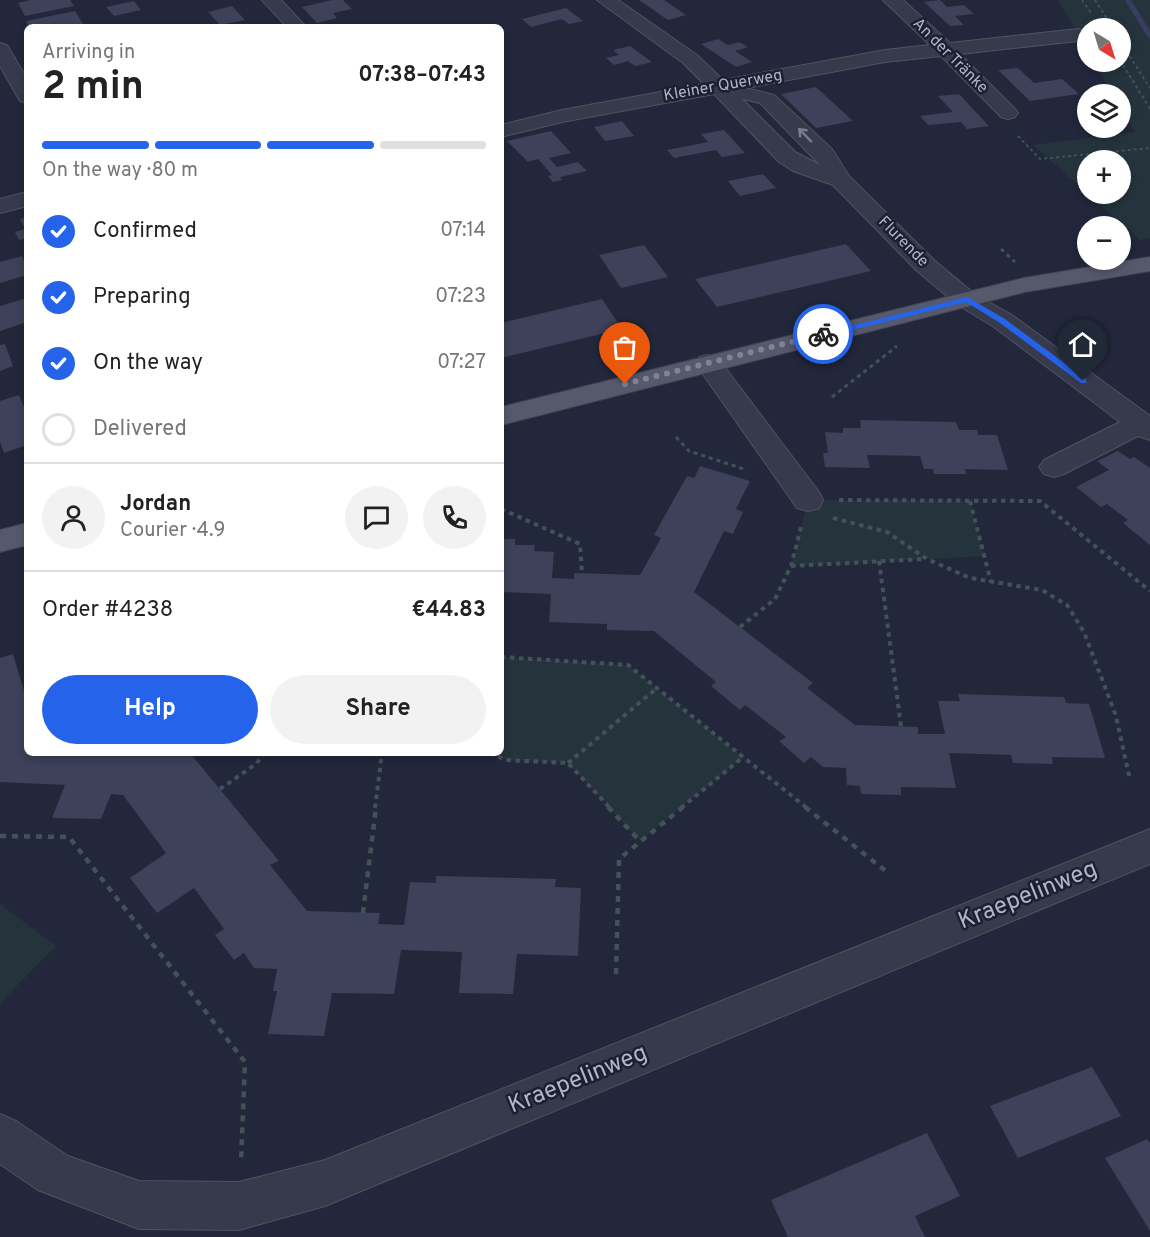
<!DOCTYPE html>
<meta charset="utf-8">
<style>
:root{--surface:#fff;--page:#f2f2f2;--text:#222;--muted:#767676;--line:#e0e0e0;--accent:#2563eb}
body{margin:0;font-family:Overpass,sans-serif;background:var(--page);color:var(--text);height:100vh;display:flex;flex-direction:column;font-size:22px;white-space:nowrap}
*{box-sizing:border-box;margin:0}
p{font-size:20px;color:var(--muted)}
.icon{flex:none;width:33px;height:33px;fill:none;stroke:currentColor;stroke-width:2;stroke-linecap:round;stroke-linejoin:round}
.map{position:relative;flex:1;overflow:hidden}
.side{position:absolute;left:24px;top:24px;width:480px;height:732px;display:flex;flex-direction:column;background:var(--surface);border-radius:9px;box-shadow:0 3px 9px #0003}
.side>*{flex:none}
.needle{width:39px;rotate:142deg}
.controls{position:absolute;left:1077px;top:18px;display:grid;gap:12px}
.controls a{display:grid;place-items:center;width:54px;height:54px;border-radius:50%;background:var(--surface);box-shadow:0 3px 9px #0003;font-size:30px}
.pin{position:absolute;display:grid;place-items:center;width:51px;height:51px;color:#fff;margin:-62px -26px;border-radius:50% 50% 50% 0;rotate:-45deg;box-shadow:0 0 6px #0007}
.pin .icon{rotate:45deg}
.courier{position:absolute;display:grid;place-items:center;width:60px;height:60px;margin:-30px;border:4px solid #2563eb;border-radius:50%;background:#fff;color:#222;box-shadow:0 2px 8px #0007}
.headline em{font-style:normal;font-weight:700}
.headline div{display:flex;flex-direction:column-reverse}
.headline{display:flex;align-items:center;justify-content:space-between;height:102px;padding:0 18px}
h1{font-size:39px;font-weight:700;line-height:45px}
.bar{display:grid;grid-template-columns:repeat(4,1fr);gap:9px 6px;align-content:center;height:72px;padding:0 18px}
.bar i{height:8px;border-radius:4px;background:var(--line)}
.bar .active{background:var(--accent)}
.bar p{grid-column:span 4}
.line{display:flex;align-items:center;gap:15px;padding:0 18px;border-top:2px solid var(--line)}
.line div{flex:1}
.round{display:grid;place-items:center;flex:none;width:63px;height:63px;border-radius:32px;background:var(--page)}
ol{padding:0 18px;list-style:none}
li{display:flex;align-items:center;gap:18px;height:66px}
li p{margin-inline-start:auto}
li .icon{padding:6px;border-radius:50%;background:var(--accent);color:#fff;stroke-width:4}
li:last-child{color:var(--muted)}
li i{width:33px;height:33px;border:3px solid var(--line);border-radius:50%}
.primary-button{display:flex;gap:12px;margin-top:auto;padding:12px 18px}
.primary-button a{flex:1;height:69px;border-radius:36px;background:var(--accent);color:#fff;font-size:24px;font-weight:700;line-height:69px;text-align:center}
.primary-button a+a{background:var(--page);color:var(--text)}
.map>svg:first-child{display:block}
.green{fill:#25343c;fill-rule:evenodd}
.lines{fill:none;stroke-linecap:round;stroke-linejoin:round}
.stream{fill:#373e61;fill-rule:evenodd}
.building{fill:#3d4159}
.minor-casing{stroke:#4f5263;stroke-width:2}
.major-casing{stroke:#404354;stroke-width:2}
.path-far3{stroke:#435159;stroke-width:2;stroke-dasharray:3 3;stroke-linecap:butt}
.path-far2{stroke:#435159;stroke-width:3;stroke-dasharray:4 4;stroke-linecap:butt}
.path-far1{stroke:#435159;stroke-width:4;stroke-dasharray:4.5 4.5;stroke-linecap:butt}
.path{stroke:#435159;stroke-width:4.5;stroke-dasharray:6 6;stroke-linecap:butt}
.minor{fill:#373a4b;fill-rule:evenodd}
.major{fill:#55596b;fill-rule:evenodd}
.oneway{stroke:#7b7e8f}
.route{fill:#2563eb}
.done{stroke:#808396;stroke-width:6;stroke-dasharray:0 10.8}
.labels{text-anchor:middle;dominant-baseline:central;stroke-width:5;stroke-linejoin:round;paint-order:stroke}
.far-street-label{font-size:16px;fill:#b2b5c7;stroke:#1c1f30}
.near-street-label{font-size:24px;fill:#b2b5c7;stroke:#1c1f30}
</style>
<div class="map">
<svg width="1150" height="1237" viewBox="0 0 1150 1237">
<rect width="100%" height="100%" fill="#23273b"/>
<path class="green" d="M1058 0H1150V238L1140 240 1033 145 1135 132 1121 107 1120 94H1113L1094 62H1120V28H1088L1087 50ZM1088 160H1120V194H1088Z
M808 500 970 501 984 556 791 566Z
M501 657 628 665 743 757 640 841 568 763 506 760 490 753H501Z
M0 904 56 946 0 1003Z"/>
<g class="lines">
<path class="stream" d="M1125 0H1131L1150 31V38L1147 36Z"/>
</g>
<path class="building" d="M31 0H70L74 6 25 16 18 3Z
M332 0H343L352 9 333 13 337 18 317 23 302 7Z
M639 0H664L686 15 668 20Z
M940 0 947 7 964 5 974 14 955 16 964 25 950 26 924 2Z
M134 1 141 10 114 16 106 7Z
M232 6 245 20 220 25 208 12Z
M566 8 583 21 569 24 562 19 531 27 522 19Z
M75 11 85 27H29L26 21Z
M718 39 728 45 739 42 748 47 735 51 752 62 736 67 701 44Z
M630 46 652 62 635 66 628 61 614 65 606 58 619 55 613 50Z
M1018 68 1034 83 1062 79 1079 94 1030 101 998 70Z
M816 87 853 121 816 128 781 94Z
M959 94 989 126 967 129 961 122 928 125 920 116 953 112 938 96Z
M622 121 634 136 605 141 594 127Z
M724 130 745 153 722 157 716 150 674 158 667 150 708 142 701 134Z
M551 131 571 153 549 158 557 167 578 162 587 171 560 177 562 180 553 182 548 176 552 175 538 159 528 162 507 141Z
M763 174 776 188 740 196 728 181Z
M27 217V238L19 240 15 232 25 229 20 219Z
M846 244 871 271 717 307 695 279Z
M644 245 668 277 621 288 599 255Z
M22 256 27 267V275L0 283V262Z
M27 298V322L0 331V306Z
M602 299 622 329 501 358V323Z
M5 344 13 366 0 371V345Z
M19 395 27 415V445L4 453 0 442V401Z
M860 420 956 422 959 430H977L978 435H997L1008 470 965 469 966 474H934L933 469H924L920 456 867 455 870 468 825 467 823 453H828L825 432 843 433V428H861Z
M1118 451 1130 459 1134 457 1150 468V545L1123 523 1128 520 1107 504 1101 507 1076 487 1109 470 1097 461Z
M700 466 750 481 736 509 743 512 733 534 724 531 694 592 813 683 807 688 855 725 918 727V734H945L938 701H960L958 694 1064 697 1066 703 1089 704 1105 758 1052 757 1053 764 1013 763 1011 755 949 753 956 788 901 787V795L861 794 860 786 847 785 846 768 823 767 811 757 804 763 779 741 786 737 745 705 740 710 711 686 716 682 654 631 607 630V624L549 622 551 594 502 592 503 577H501V539H515V545H535L534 551 554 552 552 578 574 579V573L640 575 661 538 654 535 687 476 694 478Z
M13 654 27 701V753H190L279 861 270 865 307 911 380 913 378 924 404 925 410 882 436 883V876L556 879 555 887 581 888 578 956 517 954 513 994 459 993 462 952 401 950 394 994 332 993 324 1036 268 1034 277 991H273L277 969 254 968 244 953 234 960 215 935 224 929 194 888 157 913 130 878 166 853 123 795 111 794 101 819 52 818 65 785 0 782V658Z
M1092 1067 1121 1116 1018 1158 990 1106Z
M927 1133 960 1196 915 1216 925 1237H788L771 1200Z
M1147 1139 1150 1143V1231L1105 1158Z"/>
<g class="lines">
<defs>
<path id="minor" d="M262 0H281L306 27H287Z
M597 0H618L697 55 723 80 885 50 930 45 883 0H903L950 43 1078 29 1085 31 1087 35 1085 39 1078 41 960 54 1015 109 1018 113 1015 117 1008 119 1001 117 941 56 885 62 746 88 774 95 832 149 849 176 935 261 976 295 1012 315 1150 416V440L1138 436 1064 474 1054 477 1044 474 1039 467 1044 460 1120 422 994 327 958 305 917 271 833 185 793 171 779 162 714 94 562 122 501 137V125L562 110 704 84 683 63ZM742 99 760 103 820 165 795 152Z
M0 43 7 45 27 79V103L20 101 0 66Z
M27 192V206L0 213V199Z
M708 355 717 357 819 492 823 500 819 508 808 511 797 508 695 363 699 357Z
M1150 829V864L325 1206 239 1230 139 1229 38 1190 0 1164V1114L16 1121 68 1156 139 1181 239 1182 325 1160Z"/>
<path id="major" d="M1150 257V271L1025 292 501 425V407L1024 278Z
M27 523V545L0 552V530Z"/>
</defs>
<use href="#minor" class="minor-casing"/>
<use href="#major" class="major-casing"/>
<path class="path-far3" d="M1082 0 1091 13
M1095 0 1113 28
M1120 41 1150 88
M1120 60 1150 109
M1018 136 1040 159 1150 148"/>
<path class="path-far2" d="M1001 249 1015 262
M832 397 897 346
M676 437 689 451 747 470"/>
<path class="path-far1" d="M839 500 1040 501 1150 591
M970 501 991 582
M501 509 580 544 582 573
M833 518 887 532 927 559 970 578 1042 590 1067 605 1084 632 1116 716 1130 780
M879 561 901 726
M791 566 925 559
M740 627 775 599 791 566 801 527
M501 657 628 665 807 808
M490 753 506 760 568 763 610 808
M568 763 657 688
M220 789 256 764 264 753
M375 808 382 753
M681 808 743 757"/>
<path class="path" d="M608 807 640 841
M805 807 887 872
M0 836 69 837 245 1062 241 1162
M363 913 376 807
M616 974 619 859 683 807"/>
<use href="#minor" class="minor"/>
<use href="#major" class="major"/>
</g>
<defs><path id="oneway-shaft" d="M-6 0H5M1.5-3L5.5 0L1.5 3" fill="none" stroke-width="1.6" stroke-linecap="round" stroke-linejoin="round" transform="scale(1.5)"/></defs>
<use class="oneway" href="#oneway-shaft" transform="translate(805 135) rotate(-134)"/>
<path class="route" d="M967 297 1005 319 1086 379V383H1081L1000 323 966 302 823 337 819 334Z"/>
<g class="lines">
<path class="done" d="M625 384 823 334"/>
</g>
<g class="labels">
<g class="far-street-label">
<text transform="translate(950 56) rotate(45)">An der Tränke</text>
<text transform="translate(723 86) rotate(-10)">Kleiner Querweg</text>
<text transform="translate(903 242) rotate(45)">Flurende</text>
</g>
<g class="near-street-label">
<text transform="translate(1028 896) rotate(-22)">Kraepelinweg</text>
<text transform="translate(578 1080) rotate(-22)">Kraepelinweg</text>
</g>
</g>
</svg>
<div class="controls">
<a><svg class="needle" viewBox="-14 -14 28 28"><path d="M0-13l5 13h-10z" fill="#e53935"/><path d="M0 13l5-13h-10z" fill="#767676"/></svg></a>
<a><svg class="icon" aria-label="layers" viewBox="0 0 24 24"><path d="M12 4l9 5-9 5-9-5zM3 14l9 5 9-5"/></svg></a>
<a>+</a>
<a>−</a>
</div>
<div class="pin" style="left:625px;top:384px;background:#ea580c"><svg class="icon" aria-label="bag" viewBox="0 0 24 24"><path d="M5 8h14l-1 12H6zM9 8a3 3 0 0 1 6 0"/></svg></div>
<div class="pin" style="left:1083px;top:381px;background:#1f2937"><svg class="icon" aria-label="home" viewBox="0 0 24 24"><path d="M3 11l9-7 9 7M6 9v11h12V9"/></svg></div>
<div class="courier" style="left:823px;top:334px"><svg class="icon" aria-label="bike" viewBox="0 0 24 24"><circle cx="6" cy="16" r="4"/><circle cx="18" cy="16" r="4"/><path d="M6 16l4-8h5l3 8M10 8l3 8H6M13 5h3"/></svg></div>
<section class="side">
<div class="headline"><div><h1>2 min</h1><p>Arriving in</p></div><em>07:38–07:43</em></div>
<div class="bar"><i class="active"></i><i class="active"></i><i class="active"></i><i></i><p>On the way · 80 m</p></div>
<ol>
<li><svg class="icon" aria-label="check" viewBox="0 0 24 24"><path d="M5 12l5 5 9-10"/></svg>Confirmed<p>07:14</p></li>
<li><svg class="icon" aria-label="check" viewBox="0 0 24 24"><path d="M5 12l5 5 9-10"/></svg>Preparing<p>07:23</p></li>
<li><svg class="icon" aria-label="check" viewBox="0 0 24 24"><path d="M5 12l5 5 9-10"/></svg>On the way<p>07:27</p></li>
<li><i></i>Delivered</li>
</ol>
<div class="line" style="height:108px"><a class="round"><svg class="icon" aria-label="person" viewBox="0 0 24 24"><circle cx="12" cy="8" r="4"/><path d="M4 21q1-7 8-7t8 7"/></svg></a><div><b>Jordan</b><p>Courier · 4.9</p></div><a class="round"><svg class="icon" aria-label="chat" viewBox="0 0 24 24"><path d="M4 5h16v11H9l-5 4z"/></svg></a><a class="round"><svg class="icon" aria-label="phone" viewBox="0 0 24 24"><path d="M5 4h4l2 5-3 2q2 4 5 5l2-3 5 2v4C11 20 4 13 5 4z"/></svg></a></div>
<div class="line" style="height:78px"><div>Order #4238</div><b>€44.83</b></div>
<div class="primary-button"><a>Help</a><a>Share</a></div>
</section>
</div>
